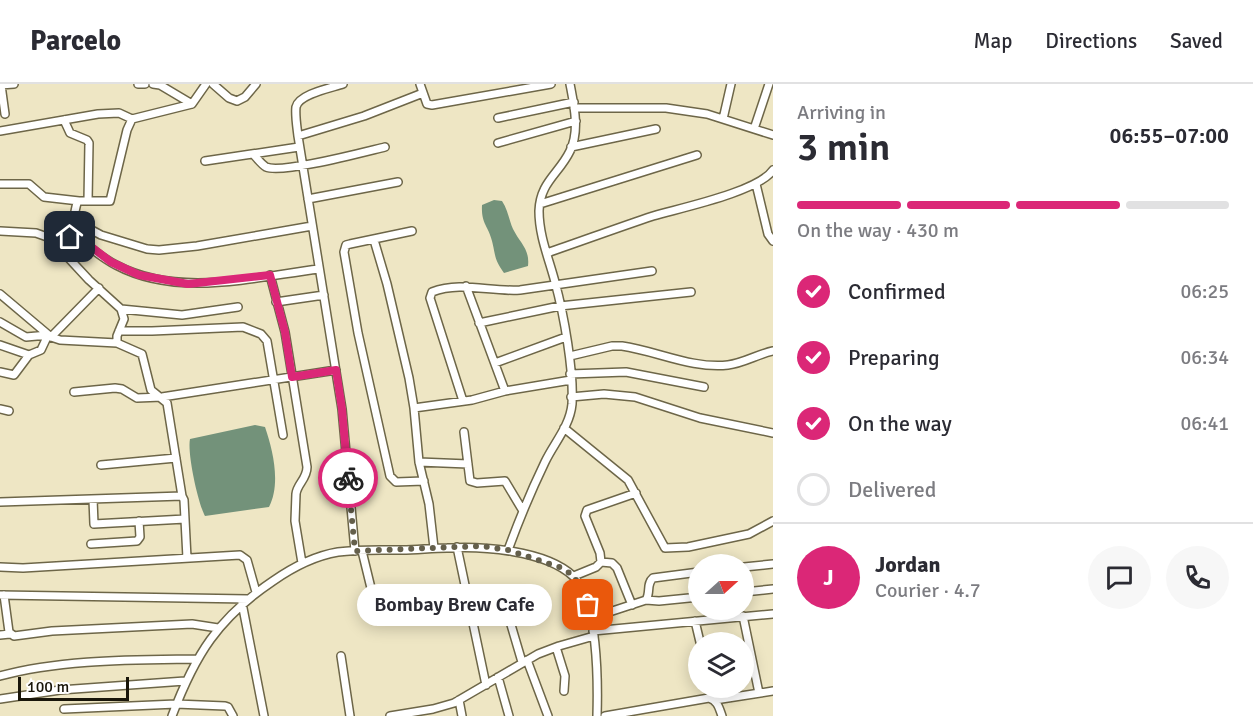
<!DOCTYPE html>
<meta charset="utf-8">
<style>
:root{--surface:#fff;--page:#f7f7f7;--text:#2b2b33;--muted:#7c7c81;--line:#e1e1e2;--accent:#db2777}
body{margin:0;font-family:Signika,sans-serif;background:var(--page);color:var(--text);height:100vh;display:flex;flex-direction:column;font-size:22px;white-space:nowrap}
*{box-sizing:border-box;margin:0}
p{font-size:20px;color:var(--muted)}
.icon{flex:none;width:33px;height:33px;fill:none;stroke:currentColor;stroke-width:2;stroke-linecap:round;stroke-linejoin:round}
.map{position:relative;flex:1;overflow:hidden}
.details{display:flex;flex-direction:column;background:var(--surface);width:480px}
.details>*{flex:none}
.needle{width:39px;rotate:69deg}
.tools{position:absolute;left:688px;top:470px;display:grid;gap:12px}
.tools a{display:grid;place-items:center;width:66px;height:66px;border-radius:50%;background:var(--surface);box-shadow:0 3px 15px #0003;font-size:30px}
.scale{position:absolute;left:18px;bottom:15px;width:111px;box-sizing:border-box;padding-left:6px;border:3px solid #19160a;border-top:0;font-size:16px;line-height:21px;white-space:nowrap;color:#19160a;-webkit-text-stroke:4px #fff;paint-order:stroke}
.pin{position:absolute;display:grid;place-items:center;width:51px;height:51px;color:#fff;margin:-26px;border-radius:12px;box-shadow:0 3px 9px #0006}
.courier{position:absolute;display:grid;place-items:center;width:60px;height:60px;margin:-30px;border:4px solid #db2777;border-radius:50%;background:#fff;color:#222;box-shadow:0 2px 8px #0007}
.bubble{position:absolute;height:42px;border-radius:21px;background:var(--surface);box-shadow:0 3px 15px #0003;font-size:20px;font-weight:600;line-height:42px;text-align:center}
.head em{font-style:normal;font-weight:600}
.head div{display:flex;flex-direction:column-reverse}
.head{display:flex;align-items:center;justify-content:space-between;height:102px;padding:0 24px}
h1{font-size:39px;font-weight:600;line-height:45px}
.bar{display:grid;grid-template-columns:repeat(4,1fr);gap:9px 6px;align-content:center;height:72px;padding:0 24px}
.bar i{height:8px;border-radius:4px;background:var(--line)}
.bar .selected{background:var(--accent)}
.bar p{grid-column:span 4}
.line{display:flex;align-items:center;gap:15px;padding:0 24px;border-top:2px solid var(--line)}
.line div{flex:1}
.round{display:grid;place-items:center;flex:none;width:63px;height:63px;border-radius:32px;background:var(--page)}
ol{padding:0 24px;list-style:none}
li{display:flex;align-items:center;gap:18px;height:66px}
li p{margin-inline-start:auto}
li .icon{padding:6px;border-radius:50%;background:var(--accent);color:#fff;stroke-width:4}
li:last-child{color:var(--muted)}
li i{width:33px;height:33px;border:3px solid var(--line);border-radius:50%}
header{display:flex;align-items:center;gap:36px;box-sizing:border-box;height:84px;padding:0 30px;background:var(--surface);border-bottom:2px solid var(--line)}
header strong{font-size:28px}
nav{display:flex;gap:33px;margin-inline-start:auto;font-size:21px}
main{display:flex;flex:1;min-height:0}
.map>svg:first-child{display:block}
.water{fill:#73927a}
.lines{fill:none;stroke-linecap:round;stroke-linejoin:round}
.minor-casing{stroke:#6d6648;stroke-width:10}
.minor{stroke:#fff;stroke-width:7}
.done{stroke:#645f4b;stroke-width:6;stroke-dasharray:0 10.8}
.route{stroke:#db2777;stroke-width:8}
</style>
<header>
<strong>Parcelo</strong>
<nav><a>Map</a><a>Directions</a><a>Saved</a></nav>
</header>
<main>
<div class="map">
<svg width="773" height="632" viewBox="0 0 773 632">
<rect width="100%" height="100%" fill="#eee6c4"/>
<path class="water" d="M494 116 502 117C508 126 509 136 513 145 520 159 530 165 528 182L504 189C494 175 496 173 492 157 488 141 481 140 482 121Z
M255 341 265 343C273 366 281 400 269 423L205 432C198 419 187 369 190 355Z"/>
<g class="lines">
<defs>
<path id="minor" d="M138 0H145
M153 0 160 1 192 20
M213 0 229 14 237 17 245 13 256 0
M343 0C331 4 299 10 296 23 295 32 297 43 298 52L342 325 355 467
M420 0 427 20 432 21 551 0
M0 1 14 0
M1 1 5 30
M574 24H666L707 30 773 51
M498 34 574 18
M723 35 731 0
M64 36 70 49 87 56 89 59 88 117
M754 45 769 0
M0 47 98 30 119 29 132 35
M298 52 364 32 423 9
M498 59 576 37
M571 63 656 45
M253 70C257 74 261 80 266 83 282 90 364 68 385 63
M205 77 299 63
M0 100H29L44 113 79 117
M756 100 768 150 773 157
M308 115 398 98
M540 120 697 71
M73 136 101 151 147 165 159 166 197 162 312 142
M0 147 36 149 50 154 89 196 121 225 124 235 117 252V259L142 270 151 306 167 319 182 412
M412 147 350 160 346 161 344 168 358 249 390 392 396 398 424 397
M72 149C86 160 100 173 116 181 178 214 254 193 319 185
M374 156 387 200 409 294 414 324 419 378 429 420 434 464
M59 163C75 151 72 136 77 119L79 117H110L127 46 132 35 192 20 206 0
M547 169C582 157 617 144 653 132 680 124 758 108 773 86
M270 191 285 248 307 383C307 395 297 400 296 410L295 437 302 479
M466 202 505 307
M0 210 51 253 60 256 117 259
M276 218 324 211
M121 225 182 231 238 223
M0 238 26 253 48 251
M479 239 560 222 691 208
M119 247H152L243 243 261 250 267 257 283 351
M51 253 99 204
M0 261 29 271
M570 272 612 262H622C657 267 692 285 728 281 744 279 758 270 773 267
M495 279 566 253
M0 288 14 291 29 271 41 266 48 251
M570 290 626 288 704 303
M74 308 115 304 122 305 137 314 162 313 336 286
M571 313 604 310 635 313 700 334 773 349
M463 317 430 214 432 208C461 197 490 208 520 206L652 187
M414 324 472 316 505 307 571 296
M0 325 9 327
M564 344 628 396 665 464 688 463 749 450 773 437
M464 348 470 397 477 399 505 397 523 427
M419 378 468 380
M101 381 176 374
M93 415 94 440 185 435
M0 418 182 412 184 416 187 474
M91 460 137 457 140 453 139 437
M457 463 486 601
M508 466C519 436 531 407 545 378 554 359 570 342 572 320 574 287 564 231 555 198 549 175 539 152 539 127 540 98 559 90 570 67 580 47 574 21 570 0
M362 467 379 537
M601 478 612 479 617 484 632 521
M0 483 23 484 240 471 247 476 256 508
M744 483 773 480
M574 492 596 483 601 478 600 469 585 432 587 426 636 409
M744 508 773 505
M0 511 248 515
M4 511 9 548 14 552 52 547 192 540 218 544
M646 516 659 517 699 513
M242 519 264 632
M743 532 759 609
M591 534 646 516C651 508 646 500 653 494L699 488
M473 535 500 532 509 534 522 578
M695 537 700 558
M593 547 773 530
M0 551 10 550
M556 563 565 592 564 607
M341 572 350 632
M527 576 548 632
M0 592C61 575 134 576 197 575
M498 593 509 632
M711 603 715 616 773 607
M0 615 60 606 185 597
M459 616 462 632
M64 625 176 620 225 622 228 623 233 632
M172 632C195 571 218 534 273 497 293 483 314 472 338 468 359 465 381 466 402 466 417 466 432 464 447 464 482 462 545 466 573 492 598 515 598 599 597 632
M390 632 433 625 454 619 538 570 559 562 594 552
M605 632 709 614C718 617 719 624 722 632"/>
</defs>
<use href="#minor" class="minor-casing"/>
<use href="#minor" class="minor"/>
</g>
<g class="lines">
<path class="done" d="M348 394 355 467 481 462 508 466 562 484 574 492 588 521"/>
<path class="route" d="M70 153 72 148 111 178 139 191 188 200 270 191 285 248 292 293 336 286 342 325 348 394"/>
</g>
</svg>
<div class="tools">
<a><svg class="needle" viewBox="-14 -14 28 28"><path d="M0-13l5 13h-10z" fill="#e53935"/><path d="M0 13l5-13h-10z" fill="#7c7c81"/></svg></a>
<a><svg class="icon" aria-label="layers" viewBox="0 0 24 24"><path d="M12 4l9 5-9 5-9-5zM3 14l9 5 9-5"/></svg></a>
</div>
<div class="scale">100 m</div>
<div class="pin" style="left:588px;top:521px;background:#ea580c"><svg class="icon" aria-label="bag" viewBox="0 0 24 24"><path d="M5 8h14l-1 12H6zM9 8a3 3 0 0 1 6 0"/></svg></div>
<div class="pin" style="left:70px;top:153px;background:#1f2937"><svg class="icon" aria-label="home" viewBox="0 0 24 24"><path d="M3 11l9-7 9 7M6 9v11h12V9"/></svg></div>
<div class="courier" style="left:348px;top:394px"><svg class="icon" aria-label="bike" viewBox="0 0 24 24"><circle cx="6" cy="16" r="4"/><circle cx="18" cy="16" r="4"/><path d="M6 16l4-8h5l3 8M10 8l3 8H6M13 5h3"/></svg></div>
<div class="bubble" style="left:357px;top:500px;width:195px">Bombay Brew Cafe</div>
</div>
<section class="details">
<div class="head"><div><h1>3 min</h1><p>Arriving in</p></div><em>06:55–07:00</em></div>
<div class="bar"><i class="selected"></i><i class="selected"></i><i class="selected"></i><i></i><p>On the way · 430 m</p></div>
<ol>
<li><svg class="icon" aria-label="check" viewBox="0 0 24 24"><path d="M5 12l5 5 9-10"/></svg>Confirmed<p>06:25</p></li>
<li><svg class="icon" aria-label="check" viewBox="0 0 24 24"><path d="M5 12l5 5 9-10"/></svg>Preparing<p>06:34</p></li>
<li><svg class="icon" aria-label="check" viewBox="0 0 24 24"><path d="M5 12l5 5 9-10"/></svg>On the way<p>06:41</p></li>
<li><i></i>Delivered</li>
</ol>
<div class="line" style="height:108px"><b class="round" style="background:var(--accent);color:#fff">J</b><div><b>Jordan</b><p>Courier · 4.7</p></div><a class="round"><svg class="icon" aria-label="chat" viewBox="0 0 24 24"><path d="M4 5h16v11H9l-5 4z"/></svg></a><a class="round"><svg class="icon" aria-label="phone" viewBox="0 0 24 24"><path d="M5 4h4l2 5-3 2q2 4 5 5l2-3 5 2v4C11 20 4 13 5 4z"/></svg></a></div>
</section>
</main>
